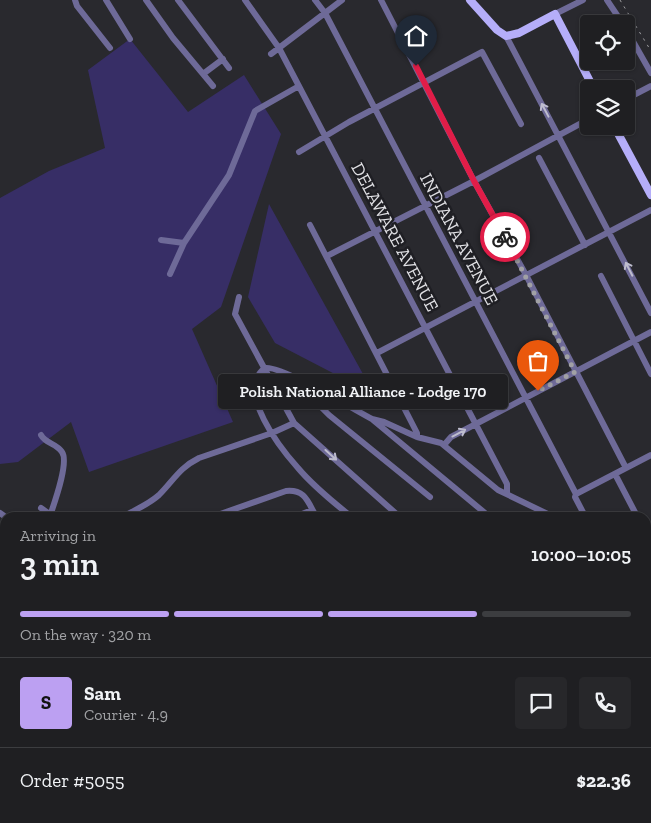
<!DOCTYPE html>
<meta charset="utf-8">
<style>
:root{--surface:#1f1f22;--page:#27272a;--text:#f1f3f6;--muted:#a1a2a5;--line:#3c3d40;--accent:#bca0f2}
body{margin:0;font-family:"Zilla Slab",serif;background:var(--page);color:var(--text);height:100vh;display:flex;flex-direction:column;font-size:19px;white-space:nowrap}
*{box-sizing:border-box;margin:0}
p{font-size:16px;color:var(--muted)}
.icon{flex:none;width:28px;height:28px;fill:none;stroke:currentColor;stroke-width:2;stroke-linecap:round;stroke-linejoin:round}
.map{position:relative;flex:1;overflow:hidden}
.panel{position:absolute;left:0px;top:512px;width:651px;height:311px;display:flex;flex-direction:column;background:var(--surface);border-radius:15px 15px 0 0;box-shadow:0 1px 4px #0004,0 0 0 1px var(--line)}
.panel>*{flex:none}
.fabs{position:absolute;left:580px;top:15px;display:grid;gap:10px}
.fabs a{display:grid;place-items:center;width:55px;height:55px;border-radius:5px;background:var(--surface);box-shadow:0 1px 4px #0004,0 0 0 1px var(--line);font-size:25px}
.pin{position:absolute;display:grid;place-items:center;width:42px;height:42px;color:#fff;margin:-51px -21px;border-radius:50% 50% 50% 0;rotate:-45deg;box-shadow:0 0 5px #0007}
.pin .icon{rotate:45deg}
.courier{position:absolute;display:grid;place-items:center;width:50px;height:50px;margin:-25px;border:4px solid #e11d48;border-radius:50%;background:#fff;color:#222;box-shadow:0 1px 6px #0007}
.bubble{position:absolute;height:35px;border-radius:5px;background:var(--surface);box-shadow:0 1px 4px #0004,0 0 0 1px var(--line);font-size:16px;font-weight:600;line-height:35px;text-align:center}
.overview em{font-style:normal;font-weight:600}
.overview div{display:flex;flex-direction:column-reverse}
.overview{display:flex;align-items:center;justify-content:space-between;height:85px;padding:0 20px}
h1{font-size:32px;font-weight:600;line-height:38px}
.bar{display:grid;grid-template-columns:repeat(4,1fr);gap:8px 5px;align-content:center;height:60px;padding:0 20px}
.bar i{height:6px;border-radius:4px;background:var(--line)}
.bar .on{background:var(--accent)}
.bar p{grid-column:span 4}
.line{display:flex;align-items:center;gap:12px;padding:0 20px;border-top:1px solid var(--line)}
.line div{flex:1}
.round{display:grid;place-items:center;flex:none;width:52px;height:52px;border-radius:5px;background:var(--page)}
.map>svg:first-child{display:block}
.green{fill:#372e66}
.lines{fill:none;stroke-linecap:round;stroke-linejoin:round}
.minor{stroke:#6e6a98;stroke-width:6}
.major{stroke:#b5aef9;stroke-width:8}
.rail{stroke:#9c9ca0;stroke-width:1;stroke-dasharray:2.5 5;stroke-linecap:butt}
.oneway{stroke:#bebdce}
.done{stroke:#a1a1a5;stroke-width:5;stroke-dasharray:0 9}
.route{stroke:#e11d48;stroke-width:6}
.labels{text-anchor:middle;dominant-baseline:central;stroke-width:5;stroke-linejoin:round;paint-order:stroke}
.street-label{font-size:18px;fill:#e1e1e5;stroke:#1f1f24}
</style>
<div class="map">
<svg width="651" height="823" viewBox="0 0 651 823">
<rect width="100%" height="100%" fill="#29292e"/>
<path class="green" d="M130 39 188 112 244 75 281 134 221 307 192 329 233 422 89 472 71 422 18 462 0 464V198L49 171 105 148 88 70Z
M269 204 363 374 381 398 275 343 248 297Z
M646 656 651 658V823H451L455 819H646Z
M5 732V819H35L47 822 49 819H319V823H0V741Z"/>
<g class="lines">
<path class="minor" d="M75 0 77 6 110 48
M106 0 130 39
M146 0 173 38 213 86
M178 0 229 68
M245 0 279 48 507 484V494
M315 0 325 13 576 494
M381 0 474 181 526 275 626 468
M607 0 623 24
M555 14 583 0
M626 29 651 73
M506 36 651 313
M271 54 342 0
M203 74 223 59
M626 99 651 86
M299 152 349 122 482 52 521 124
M539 158 585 245
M310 225 417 433V437
M161 240 184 243
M327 256 474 181 589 119
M170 274 184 243 229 175 255 111 299 86
M601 276 651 374
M239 297 235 314 294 423 401 518
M377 353 651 210
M265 368C281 365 353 409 372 419L384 422 417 437 441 443 498 490 556 518
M265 368C235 391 281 449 298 468 314 487 334 503 353 518
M303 381 312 398 329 415 430 497
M373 420 491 518
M41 435C46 444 56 443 62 452 69 462 55 501 51 513
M444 445 451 437 651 332
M615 474 638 518
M41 508 48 513 66 518
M0 513 7 518
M121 518C134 510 148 505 159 495 174 480 179 468 199 458L272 433 294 423
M209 518 286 491C306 489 308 503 317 518
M292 518 312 510
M586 518 575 497 576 494 651 455
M646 533 651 542
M646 574 651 571
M0 584 5 587
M0 673 5 658
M0 708 5 709
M413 820 415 819
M365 823V819"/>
<path class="major" d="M470 0 497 30 506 36 519 33 555 14 594 89
M614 126 651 195"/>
<path class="rail" d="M620 0 651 51"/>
</g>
<defs><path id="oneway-shaft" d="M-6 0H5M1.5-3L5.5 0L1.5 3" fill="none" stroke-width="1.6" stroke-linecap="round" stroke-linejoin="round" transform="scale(1.25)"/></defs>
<g class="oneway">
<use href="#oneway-shaft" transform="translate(545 110) rotate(-118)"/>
<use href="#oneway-shaft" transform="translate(629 269) rotate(-117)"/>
<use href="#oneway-shaft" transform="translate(459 433) rotate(-28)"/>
<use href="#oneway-shaft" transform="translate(331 455) rotate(42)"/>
</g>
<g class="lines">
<path class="done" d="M505 237 575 372 538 391"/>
<path class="route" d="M416 66 474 181 505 237"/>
</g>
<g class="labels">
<g class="street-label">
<text transform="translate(395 237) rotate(62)">DELAWARE AVENUE</text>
<text transform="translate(459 239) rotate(62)">INDIANA AVENUE</text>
</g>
</g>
</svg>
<div class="fabs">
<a><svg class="icon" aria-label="locate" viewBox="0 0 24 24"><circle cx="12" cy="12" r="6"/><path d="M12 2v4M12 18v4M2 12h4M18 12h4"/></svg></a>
<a><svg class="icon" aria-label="layers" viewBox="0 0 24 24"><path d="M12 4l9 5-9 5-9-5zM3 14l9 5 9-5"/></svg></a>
</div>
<div class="pin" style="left:538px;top:391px;background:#ea580c"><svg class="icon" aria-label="bag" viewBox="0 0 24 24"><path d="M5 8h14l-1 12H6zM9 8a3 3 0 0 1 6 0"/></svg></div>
<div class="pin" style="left:416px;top:66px;background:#1f2937"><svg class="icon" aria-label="home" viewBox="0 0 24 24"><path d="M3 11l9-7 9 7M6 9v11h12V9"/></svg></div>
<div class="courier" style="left:505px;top:237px"><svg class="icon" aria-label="bike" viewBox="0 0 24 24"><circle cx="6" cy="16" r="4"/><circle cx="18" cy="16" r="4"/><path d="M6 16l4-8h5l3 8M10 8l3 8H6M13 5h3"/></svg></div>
<div class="bubble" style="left:218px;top:374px;width:290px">Polish National Alliance - Lodge 170</div>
<section class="panel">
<div class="overview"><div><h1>3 min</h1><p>Arriving in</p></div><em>10:00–10:05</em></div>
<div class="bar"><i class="on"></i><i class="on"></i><i class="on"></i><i></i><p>On the way · 320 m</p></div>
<div class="line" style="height:90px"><b class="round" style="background:var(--accent);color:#111">S</b><div><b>Sam</b><p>Courier · 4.9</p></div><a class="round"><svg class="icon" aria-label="chat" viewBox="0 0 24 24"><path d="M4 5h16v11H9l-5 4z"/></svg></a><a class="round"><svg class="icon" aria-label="phone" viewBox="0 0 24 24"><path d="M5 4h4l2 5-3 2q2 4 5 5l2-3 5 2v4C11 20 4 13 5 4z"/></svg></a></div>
<div class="line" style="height:65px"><div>Order #5055</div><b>$22.36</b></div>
</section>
</div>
